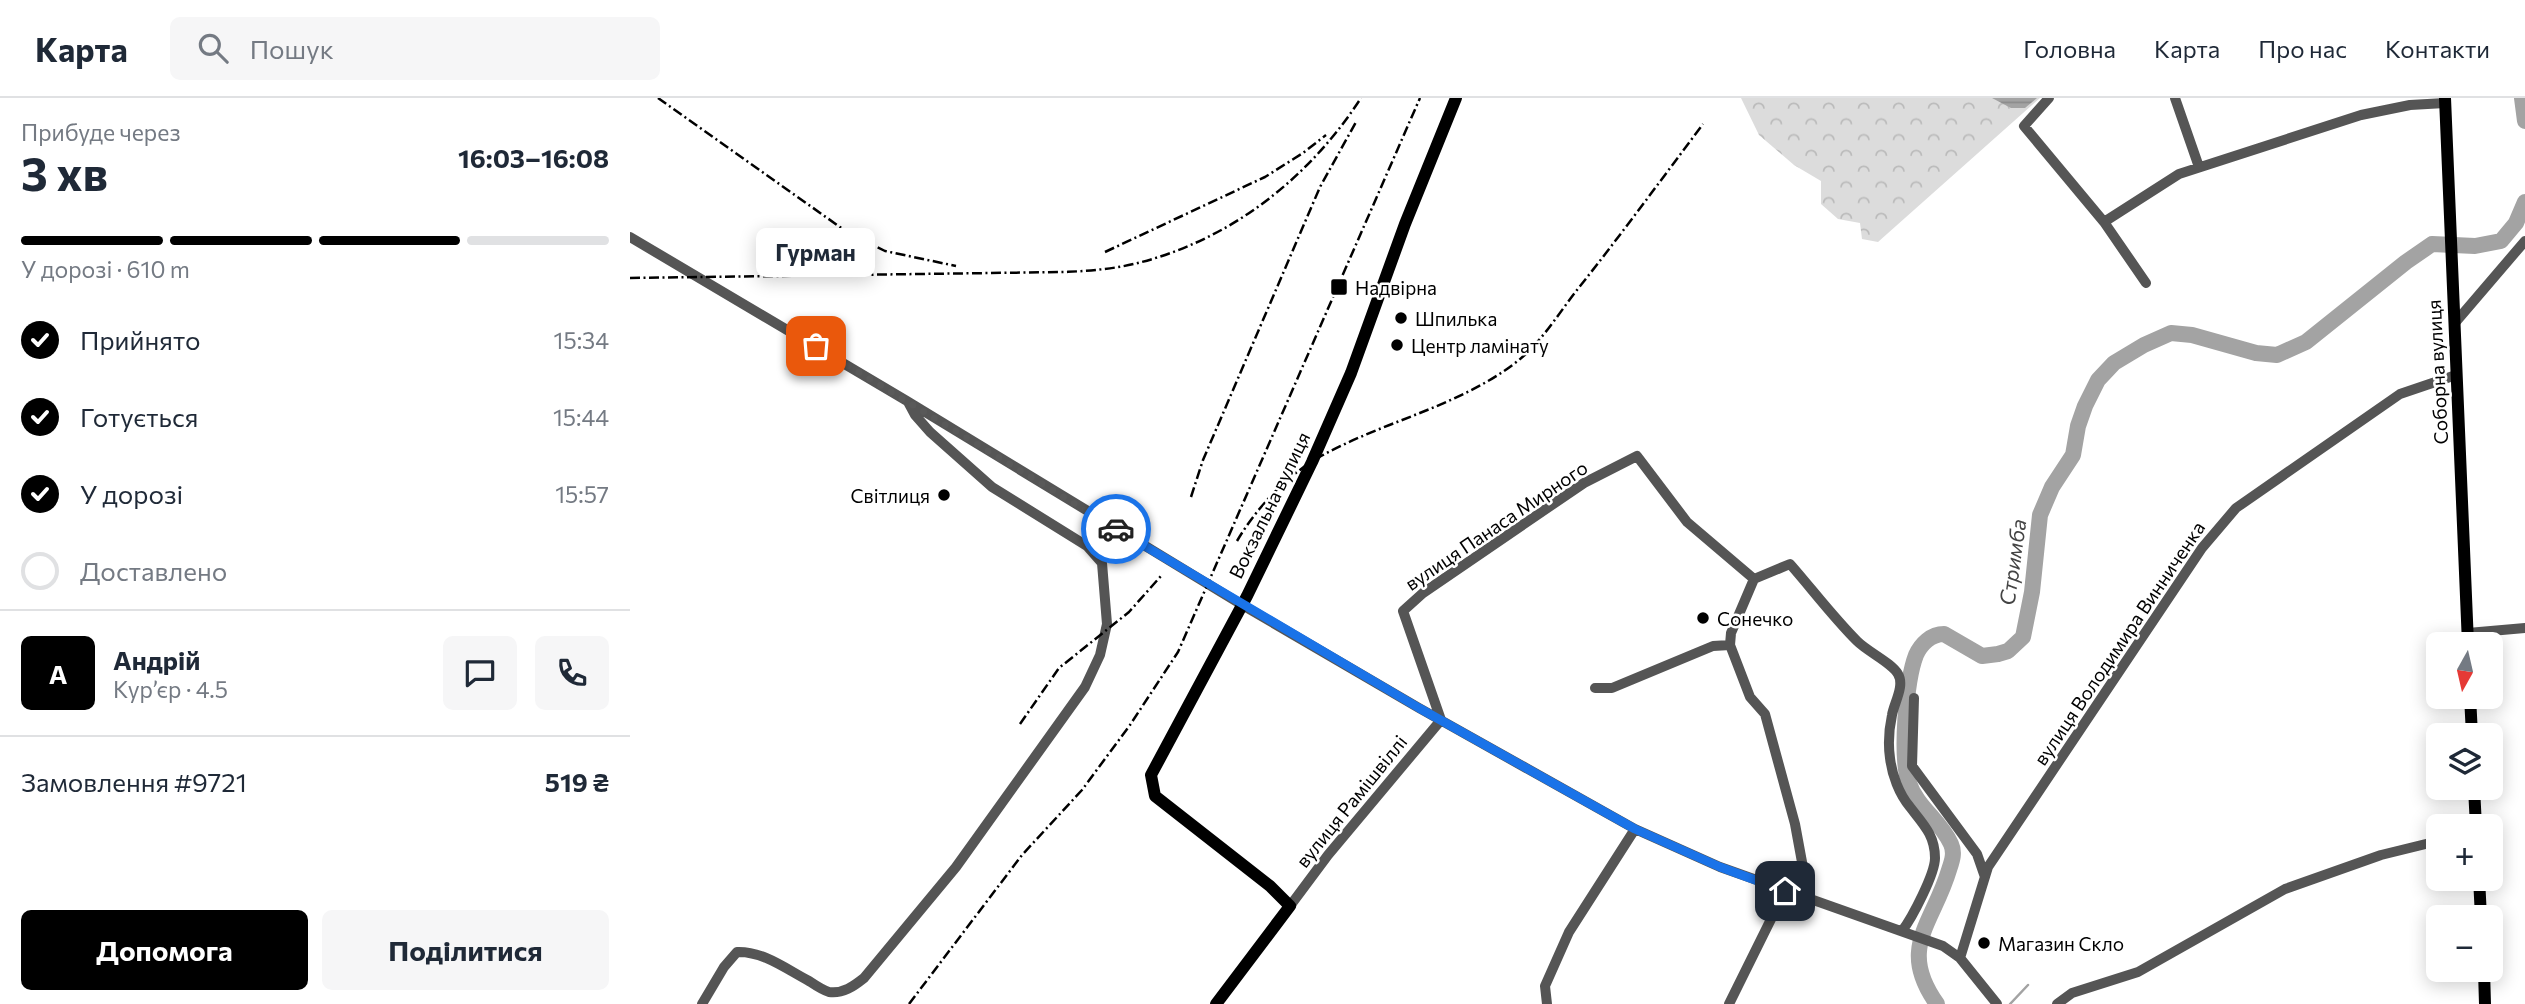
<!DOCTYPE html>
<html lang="uk">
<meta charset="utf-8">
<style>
:root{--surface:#fff;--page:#f6f6f7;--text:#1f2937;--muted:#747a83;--line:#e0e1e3;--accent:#000}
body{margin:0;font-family:Commissioner,sans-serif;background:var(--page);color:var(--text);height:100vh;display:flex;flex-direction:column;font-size:26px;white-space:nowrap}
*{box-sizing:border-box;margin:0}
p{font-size:23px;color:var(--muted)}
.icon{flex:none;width:38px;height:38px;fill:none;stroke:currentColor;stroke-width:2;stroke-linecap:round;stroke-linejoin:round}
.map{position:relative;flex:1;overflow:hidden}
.side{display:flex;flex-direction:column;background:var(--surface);width:630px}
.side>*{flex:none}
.needle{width:46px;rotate:188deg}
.fabs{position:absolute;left:1796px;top:534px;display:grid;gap:14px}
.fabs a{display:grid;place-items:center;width:77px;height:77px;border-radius:10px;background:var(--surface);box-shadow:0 4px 18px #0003;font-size:35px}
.pin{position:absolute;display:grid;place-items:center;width:60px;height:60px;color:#fff;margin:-30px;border-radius:14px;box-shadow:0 4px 10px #0006}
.courier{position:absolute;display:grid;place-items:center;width:70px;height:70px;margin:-35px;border:5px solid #1a73e8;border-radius:50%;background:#fff;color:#222;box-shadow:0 2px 9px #0007}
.bubble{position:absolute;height:49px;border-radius:10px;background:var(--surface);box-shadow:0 4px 18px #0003;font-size:23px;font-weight:700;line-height:49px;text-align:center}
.headline em{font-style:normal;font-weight:700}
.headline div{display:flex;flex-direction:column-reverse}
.headline{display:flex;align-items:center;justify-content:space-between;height:119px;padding:0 21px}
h1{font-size:46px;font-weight:700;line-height:52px}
.bar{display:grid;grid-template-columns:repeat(4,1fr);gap:10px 7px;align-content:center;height:84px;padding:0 21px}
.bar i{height:9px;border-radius:5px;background:var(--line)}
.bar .current{background:var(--accent)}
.bar p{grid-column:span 4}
.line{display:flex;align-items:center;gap:18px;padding:0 21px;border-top:2px solid var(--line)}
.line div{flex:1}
.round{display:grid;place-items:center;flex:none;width:74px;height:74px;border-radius:10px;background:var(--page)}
ol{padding:0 21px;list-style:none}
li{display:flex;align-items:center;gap:21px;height:77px}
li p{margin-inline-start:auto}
li .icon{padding:7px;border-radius:50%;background:var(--accent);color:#fff;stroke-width:4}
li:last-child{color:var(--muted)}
li i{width:38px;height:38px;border:4px solid var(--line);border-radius:50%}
.cta{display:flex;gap:14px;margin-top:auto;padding:14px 21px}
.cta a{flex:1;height:80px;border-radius:10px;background:var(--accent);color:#fff;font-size:28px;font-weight:700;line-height:80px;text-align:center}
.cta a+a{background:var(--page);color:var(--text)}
header{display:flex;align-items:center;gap:42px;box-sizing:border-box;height:98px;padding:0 35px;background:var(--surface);border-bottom:2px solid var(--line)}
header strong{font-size:33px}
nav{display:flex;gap:38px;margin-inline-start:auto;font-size:24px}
.search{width:490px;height:63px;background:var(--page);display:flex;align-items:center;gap:18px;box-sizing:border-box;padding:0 24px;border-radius:10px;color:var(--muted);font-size:26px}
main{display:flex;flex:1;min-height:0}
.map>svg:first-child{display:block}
.forest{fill:url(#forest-crowns)}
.water{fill:url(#water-rules)}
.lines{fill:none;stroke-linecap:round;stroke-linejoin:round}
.stream{stroke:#a3a3a3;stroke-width:2.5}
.river{stroke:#a3a3a3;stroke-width:16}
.minor{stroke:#555;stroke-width:10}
.major{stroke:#000;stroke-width:12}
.rail{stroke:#000;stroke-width:2.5;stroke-dasharray:10 3.5 2 3.5;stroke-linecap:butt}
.done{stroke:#595959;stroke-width:7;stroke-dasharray:0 12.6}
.route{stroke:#1a73e8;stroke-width:9}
.poi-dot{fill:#000;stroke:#fff;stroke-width:2.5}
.labels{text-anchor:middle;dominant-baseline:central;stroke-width:5;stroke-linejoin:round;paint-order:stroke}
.poi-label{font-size:19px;fill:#000;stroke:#fff;text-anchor:start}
.street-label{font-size:19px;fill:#000;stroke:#fff}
.water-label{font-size:21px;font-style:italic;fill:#444;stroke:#fff}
</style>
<header>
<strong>Карта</strong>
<div class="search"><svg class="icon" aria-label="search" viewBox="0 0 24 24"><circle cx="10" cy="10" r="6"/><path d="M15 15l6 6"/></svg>Пошук</div>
<nav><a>Головна</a><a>Карта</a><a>Про нас</a><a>Контакти</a></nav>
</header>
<main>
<section class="side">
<div class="headline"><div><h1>3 хв</h1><p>Прибуде через</p></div><em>16:03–16:08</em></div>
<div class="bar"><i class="current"></i><i class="current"></i><i class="current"></i><i></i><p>У дорозі · 610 m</p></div>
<ol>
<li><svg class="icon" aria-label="check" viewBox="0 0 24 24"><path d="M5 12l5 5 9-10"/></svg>Прийнято<p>15:34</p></li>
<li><svg class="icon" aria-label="check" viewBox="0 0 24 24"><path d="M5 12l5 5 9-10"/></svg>Готується<p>15:44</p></li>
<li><svg class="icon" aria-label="check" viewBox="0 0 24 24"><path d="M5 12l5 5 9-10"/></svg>У дорозі<p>15:57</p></li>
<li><i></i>Доставлено</li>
</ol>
<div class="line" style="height:126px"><b class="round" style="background:var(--accent);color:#fff">А</b><div><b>Андрій</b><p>Кур’єр · 4.5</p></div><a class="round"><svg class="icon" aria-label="chat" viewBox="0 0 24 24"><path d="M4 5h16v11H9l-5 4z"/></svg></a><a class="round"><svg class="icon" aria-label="phone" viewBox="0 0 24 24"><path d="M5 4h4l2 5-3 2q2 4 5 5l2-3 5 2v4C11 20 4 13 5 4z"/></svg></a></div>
<div class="line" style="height:91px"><div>Замовлення #9721</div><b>519 ₴</b></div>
<div class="cta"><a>Допомога</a><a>Поділитися</a></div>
</section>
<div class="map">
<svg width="1895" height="906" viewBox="0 0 1895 906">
<defs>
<pattern id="forest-crowns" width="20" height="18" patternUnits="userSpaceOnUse" patternTransform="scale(1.75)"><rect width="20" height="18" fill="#dcdcdc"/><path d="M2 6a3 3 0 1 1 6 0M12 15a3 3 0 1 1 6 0" fill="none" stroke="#bbb"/></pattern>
<pattern id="water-rules" width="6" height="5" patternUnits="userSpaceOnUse" patternTransform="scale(1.75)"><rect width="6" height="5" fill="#a3a3a3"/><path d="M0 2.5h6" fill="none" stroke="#8b8b8b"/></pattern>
</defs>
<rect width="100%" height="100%" fill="#fff"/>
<path class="forest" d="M1111 0H1410L1248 144 1232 141 1230 125 1208 121 1191 106V83L1164 67 1129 37Z"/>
<path class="water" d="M1362 0H1407L1395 10H1381Z"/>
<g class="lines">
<path class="stream" d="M1893 15 1895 12
M1380 906 1398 887"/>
<path class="river" d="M1892 0 1895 23
M1307 906C1267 850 1303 826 1319 772 1322 763 1325 755 1321 746 1311 723 1287 709 1279 685 1270 659 1276 583 1286 557 1291 546 1301 536 1314 536L1352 558 1368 556 1378 553 1393 539 1402 494 1410 417 1422 389 1443 357 1448 328 1455 308 1468 282 1484 265 1514 247 1541 235 1562 237 1626 255 1647 257 1676 244 1776 164 1802 146 1845 148 1871 143 1886 125 1895 104"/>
<path class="minor" d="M1419 0 1394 28 1474 124 1516 185
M1545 0 1569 69
M1474 124 1549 76 1731 17 1780 7 1815 5
M0 139 277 303 614 508 789 610 1005 731 1090 769 1313 848 1330 860 1367 906
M1824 226 1895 143
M1838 535 1895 530
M965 590H982L1083 548 1100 547
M1284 600 1282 668 1347 756 1355 779
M811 622 773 513 793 495 954 385 1007 358 1057 424 1124 481
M1179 802 1165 726 1135 616 1120 599 1100 547 1101 535 1124 481 1160 466C1182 491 1203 519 1227 543 1238 554 1262 565 1268 576 1275 588 1264 605 1262 617 1259 631 1258 646 1260 660 1262 677 1269 696 1280 709 1293 726 1305 737 1305 760 1305 776 1282 820 1272 833
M660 808 698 757 811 622
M1330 860 1358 769 1572 450 1606 410 1770 296 1826 277
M72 906 94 869 107 854C133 853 156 871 179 883 185 887 192 892 199 894 213 896 224 888 234 880L326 769 455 589 470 557 477 526 472 465 457 448 362 389 300 334 285 317 278 304
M917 906 915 888 939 834 1005 731
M1099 906 1155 793
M1427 906 1442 895 1508 874 1655 791 1751 757 1808 743"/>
<path class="major" d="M1815 0 1838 546
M1840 598 1842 637
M1844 690 1846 728
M1849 780 1851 819
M1854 872 1855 906
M586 906 660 808 640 788 525 698 521 677 617 498 682 364 721 275 775 126 826 0"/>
<path class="rail" d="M28 0 217 134 255 153 326 168
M475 154 635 79 673 55 696 37
M0 180 434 174C459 173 484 171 508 165 602 141 679 80 731 0
M561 399 573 362 690 89 726 24
M607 443C627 409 658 376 693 357 757 322 831 308 889 262 912 243 929 215 947 192 990 138 1031 82 1073 26
M390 626 429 570 499 514 531 478
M279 906 392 757 452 692 500 627 548 554 790 0"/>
</g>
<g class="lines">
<path class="done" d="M186 248 486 431"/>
<path class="route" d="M486 431 789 610 1005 731 1090 769 1155 793"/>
</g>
<g class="poi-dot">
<rect x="700" y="180" width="18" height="18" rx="3.5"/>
<circle cx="771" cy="220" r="7"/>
<circle cx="767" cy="247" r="7"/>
<circle cx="314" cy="397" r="7"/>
<circle cx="1073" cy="520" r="7"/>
<circle cx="1354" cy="845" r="7"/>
</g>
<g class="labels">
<g class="poi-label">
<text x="725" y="189">Надвірна</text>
<text x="785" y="220">Шпилька</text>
<text x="781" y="247">Центр ламінату</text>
<text x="300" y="397" text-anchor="end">Світлиця</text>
<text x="1087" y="520">Сонечко</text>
<text x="1368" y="845">Магазин Скло</text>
</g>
<g class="street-label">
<text transform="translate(1807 274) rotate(-93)">Соборна вулиця</text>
<text transform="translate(639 407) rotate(-64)">Вокзальна вулиця</text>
<text transform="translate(866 427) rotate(-34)">вулиця Панаса Мирного</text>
<text transform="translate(1489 545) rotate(-56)">вулиця Володимира Винниченка</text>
<text transform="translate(721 703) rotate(-51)">вулиця Рамішвіллі</text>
</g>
<g class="water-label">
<text transform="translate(1382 464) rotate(-82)">Стримба</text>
</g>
</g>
</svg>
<div class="fabs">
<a><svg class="needle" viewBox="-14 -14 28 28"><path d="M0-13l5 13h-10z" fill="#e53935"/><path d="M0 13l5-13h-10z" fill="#747a83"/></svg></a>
<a><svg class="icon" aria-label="layers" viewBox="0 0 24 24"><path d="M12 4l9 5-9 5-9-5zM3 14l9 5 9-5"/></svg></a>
<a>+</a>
<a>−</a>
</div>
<div class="pin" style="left:186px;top:248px;background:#ea580c"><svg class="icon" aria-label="bag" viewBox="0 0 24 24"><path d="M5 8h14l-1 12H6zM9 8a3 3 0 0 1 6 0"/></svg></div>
<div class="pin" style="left:1155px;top:793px;background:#1f2937"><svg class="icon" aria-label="home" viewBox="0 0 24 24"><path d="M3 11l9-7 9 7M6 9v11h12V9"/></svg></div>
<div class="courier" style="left:486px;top:431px"><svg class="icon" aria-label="car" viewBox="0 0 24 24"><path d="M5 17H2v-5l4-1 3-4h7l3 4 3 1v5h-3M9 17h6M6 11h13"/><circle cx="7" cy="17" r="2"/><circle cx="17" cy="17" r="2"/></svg></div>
<div class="bubble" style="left:126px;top:130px;width:119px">Гурман</div>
</div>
</main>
